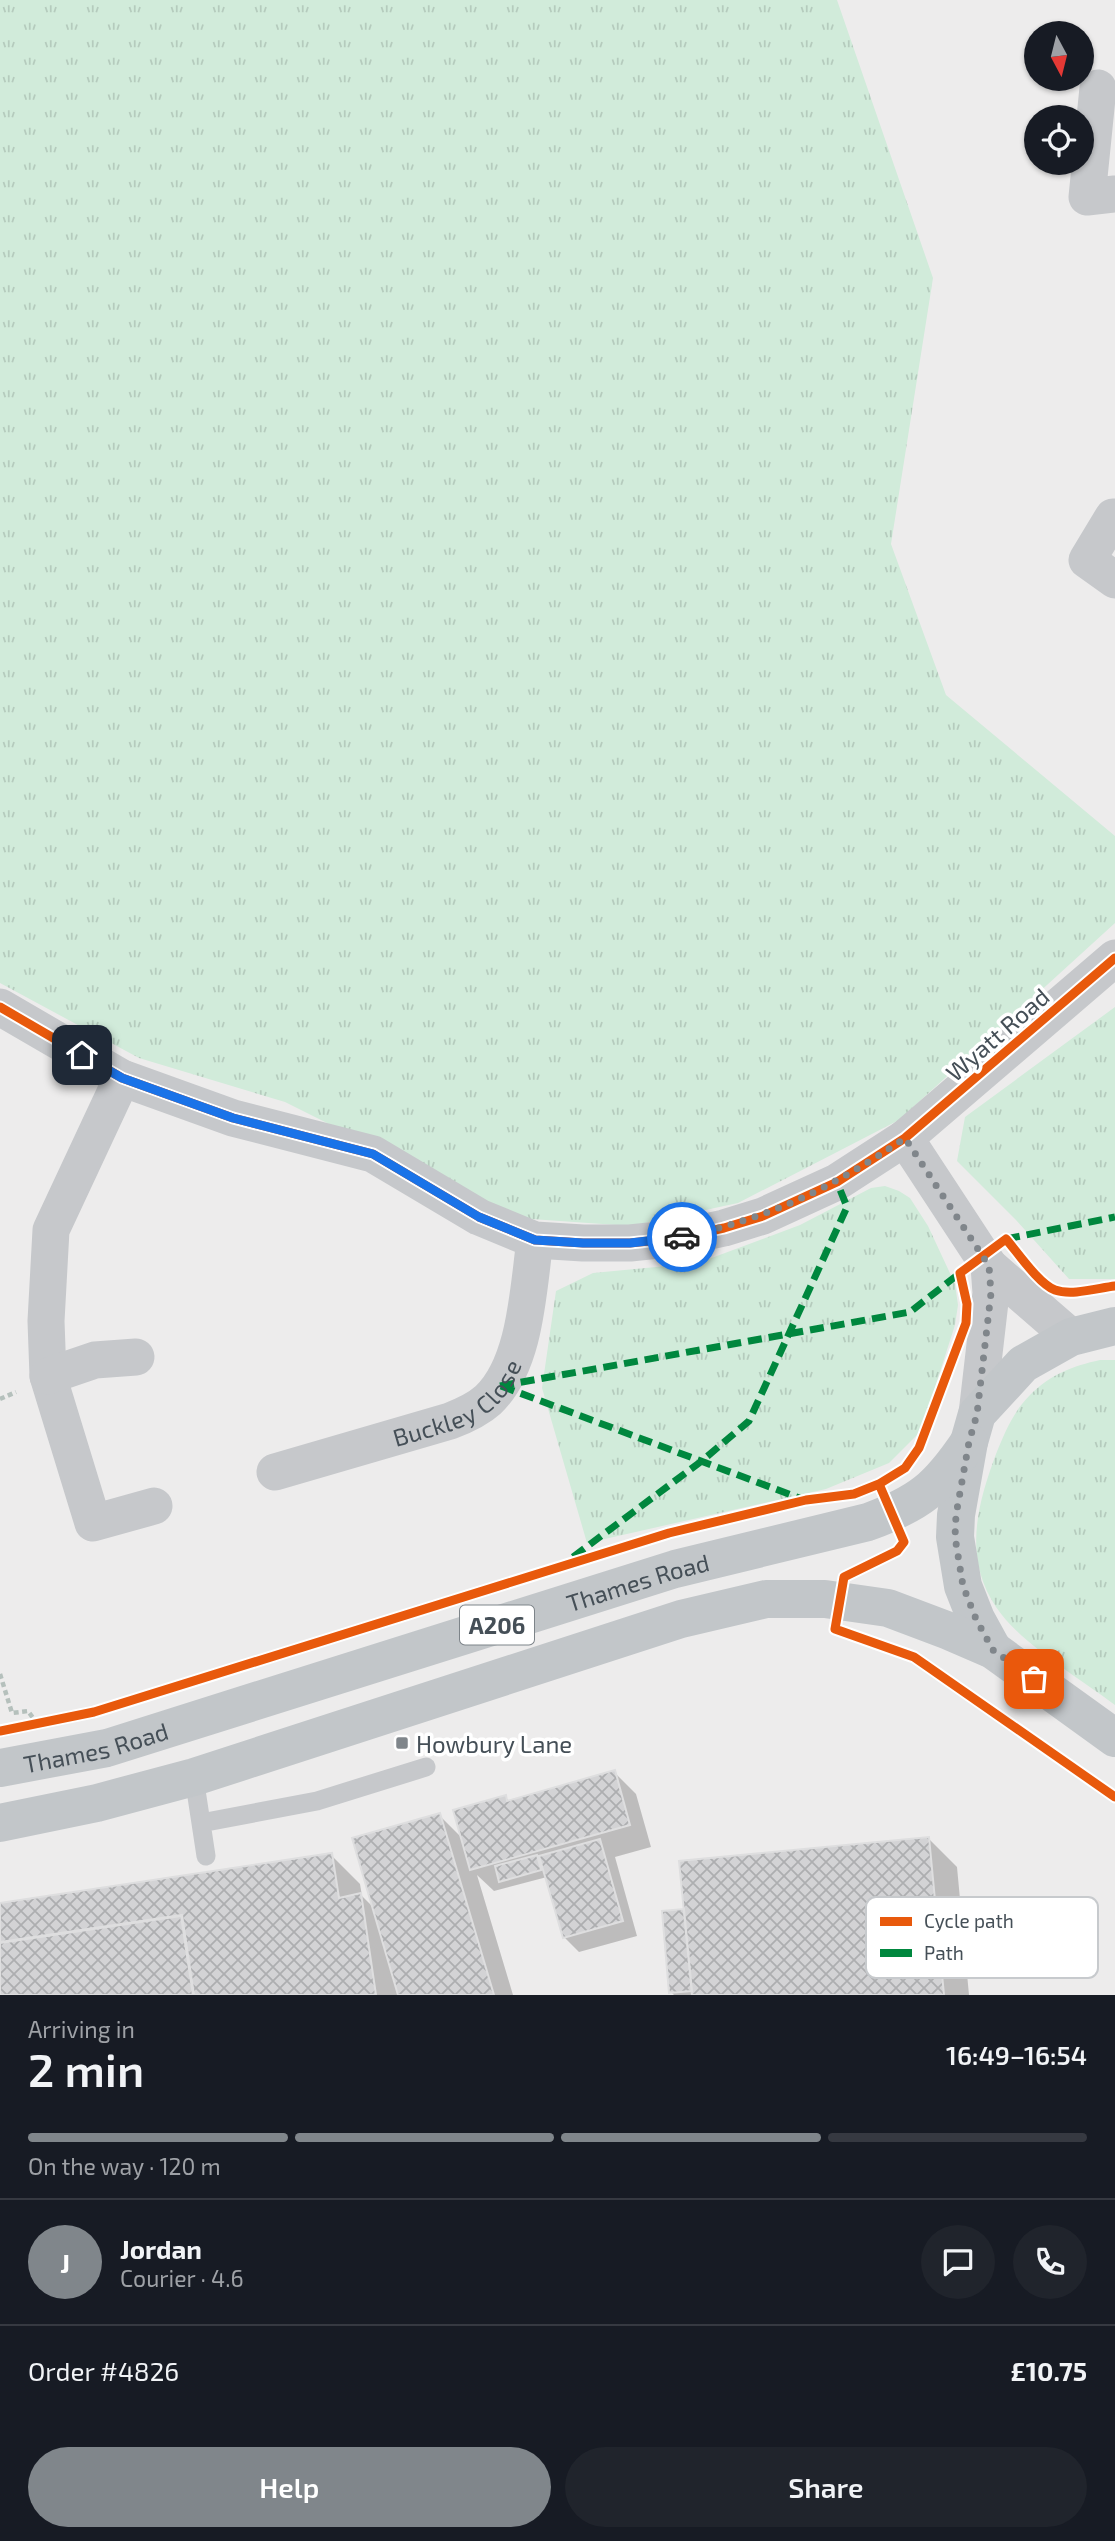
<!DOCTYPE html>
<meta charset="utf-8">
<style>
:root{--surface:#171b24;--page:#20242c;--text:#f1f3f6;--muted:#9ea1a6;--line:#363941;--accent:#80868b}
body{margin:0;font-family:"Exo 2",sans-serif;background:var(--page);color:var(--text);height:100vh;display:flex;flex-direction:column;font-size:26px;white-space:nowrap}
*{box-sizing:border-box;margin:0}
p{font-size:23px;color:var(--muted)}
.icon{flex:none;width:38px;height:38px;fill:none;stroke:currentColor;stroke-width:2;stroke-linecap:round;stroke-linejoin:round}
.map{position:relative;height:1995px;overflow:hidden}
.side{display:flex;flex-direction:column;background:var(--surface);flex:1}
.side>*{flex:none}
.needle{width:46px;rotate:173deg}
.tools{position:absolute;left:1024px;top:21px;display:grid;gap:14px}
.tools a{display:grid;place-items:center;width:70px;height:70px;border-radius:50%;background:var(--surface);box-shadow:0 2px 5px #0004;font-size:35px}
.pin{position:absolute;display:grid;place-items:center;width:60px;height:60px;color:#fff;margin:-30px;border-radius:14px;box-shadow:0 4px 10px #0006}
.courier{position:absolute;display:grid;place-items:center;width:70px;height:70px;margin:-35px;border:5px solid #1a73e8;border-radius:50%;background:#fff;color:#222;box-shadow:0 2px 9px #0007}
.overview em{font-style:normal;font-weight:600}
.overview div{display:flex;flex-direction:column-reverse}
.overview{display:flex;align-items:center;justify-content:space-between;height:119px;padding:0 28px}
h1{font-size:46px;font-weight:600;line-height:52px}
.bar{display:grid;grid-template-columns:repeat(4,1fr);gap:10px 7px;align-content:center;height:84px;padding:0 28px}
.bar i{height:9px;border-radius:5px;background:var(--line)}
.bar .selected{background:var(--accent)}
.bar p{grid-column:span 4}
.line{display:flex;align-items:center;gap:18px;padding:0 28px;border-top:2px solid var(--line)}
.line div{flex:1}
.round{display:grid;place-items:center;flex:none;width:74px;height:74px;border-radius:37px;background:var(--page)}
.cta{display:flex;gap:14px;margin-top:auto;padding:14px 28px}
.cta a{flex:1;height:80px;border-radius:42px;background:var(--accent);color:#fff;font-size:28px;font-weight:600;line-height:80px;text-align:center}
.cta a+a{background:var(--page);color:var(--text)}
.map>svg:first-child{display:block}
.grass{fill:url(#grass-tufts)}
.shadow{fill:#0003}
.building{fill:url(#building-cross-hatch);stroke:#dededf;stroke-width:2}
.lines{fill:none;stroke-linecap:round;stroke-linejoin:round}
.path{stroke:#b5c0bc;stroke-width:4.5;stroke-dasharray:5 3.5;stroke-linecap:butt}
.lane{stroke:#c6c8cb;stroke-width:19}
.street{stroke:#c6c8cb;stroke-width:37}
.primary{stroke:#c2c6c9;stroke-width:38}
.quiet{stroke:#00873e;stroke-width:7;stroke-dasharray:14 7;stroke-linecap:butt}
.cycleway-casing{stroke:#fff;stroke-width:13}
.cycleway{stroke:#e8590c;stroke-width:9}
.done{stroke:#80868b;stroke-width:7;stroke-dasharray:0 12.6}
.route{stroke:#1a73e8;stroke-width:9}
.poi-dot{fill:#80868b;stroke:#fff;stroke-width:2.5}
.labels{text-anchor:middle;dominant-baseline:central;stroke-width:7;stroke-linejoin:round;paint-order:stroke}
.shield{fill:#fff;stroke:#7d8489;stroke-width:2}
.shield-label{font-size:23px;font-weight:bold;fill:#454f57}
.street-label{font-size:24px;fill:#454f57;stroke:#fff}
.poi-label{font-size:24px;fill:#454f57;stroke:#fff;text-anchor:start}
.key{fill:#fff;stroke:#c7cacd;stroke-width:2}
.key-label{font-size:19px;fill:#454f57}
</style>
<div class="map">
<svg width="1115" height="1995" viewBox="0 0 1115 1995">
<defs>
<pattern id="grass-tufts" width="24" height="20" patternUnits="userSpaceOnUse" patternTransform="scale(1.75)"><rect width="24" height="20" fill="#d1ebda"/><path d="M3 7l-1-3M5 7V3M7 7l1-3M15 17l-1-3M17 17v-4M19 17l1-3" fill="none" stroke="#b5cbbd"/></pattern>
<pattern id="building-cross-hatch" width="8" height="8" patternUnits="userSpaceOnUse" patternTransform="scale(1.75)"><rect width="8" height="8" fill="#d3d3d5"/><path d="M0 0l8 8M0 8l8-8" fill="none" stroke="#adaeb0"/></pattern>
</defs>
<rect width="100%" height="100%" fill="#edecec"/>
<path class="grass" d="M0 0H837L933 278 891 544 946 695 1115 836V923L899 1120 738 1203 631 1226 517 1218 285 1102 139 1058 0 983Z
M1115 1007V1279H1069L1016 1220 957 1161 965 1117Z
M885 1186 899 1191 910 1198 928 1226 955 1284 958 1305 955 1325 921 1431 889 1463 826 1489 587 1543 542 1388 556 1291 593 1273 698 1263 800 1225 871 1188Z
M1100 1360H1115V1705C1079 1678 1020 1643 996 1607 963 1558 977 1505 996 1454 1005 1432 1013 1412 1030 1395 1051 1374 1073 1366 1100 1360Z"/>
<path class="shadow" d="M614 1772 636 1794 651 1847 615 1857 637 1936 579 1952 564 1937 547 1877 494 1891 477 1875 513 1995H0V1905L331 1855 360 1884 362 1896 375 1909 439 1815 462 1838 505 1797 510 1802Z
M928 1838 957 1867 969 1995H674L671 1992 683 1911Z"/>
<path class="building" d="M615 1770 630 1825 470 1870 453 1810 506 1795 507 1801Z
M440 1813 494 1995H398L352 1838Z
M929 1837 944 1995H692L679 1861Z
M600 1839 623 1921 563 1938 539 1856Z
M332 1853 339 1898 361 1893 376 1995H194L182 1915 0 1942V1903Z
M537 1855 541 1870 499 1882 495 1866Z
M684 1909 692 1991 669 1993 662 1911Z
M181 1916 193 1995H0V1943Z"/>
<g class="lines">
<path class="path" d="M0 1399 16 1392
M0 1674 12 1713 28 1711 36 1722"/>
<path class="lane" d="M194 1777 206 1856
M201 1823 317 1801 426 1767"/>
<g class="street">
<path d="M1098 88 1087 197 1115 194"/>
<path d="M1113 517 1087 560 1115 580"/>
<path d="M0 1007 122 1078 233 1118 373 1154 479 1217 535 1240 583 1243H630L678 1238 724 1228 763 1216 837 1182 905 1138 1115 958"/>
<path d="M122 1078 51 1230 46 1321 48 1376 93 1523 154 1506"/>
<path d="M905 1138 989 1266 991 1293 977 1414"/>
<path d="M989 1266 1071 1337"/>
<path d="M48 1376 95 1360 136 1357"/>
<path id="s1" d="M275 1472 450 1421C463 1416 477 1410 488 1400 526 1364 528 1290 535 1240"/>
</g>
<g class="primary">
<path d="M993 1650 976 1619 963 1586 955 1537 956 1515 969 1442 977 1414 1023 1364 1071 1337 1115 1326"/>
<path id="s2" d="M0 1768 107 1748 675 1569 868 1522C920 1503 938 1488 969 1442"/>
<path d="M0 1823 97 1803 194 1777 681 1619 766 1599H825L888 1608 949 1631 993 1650 1115 1738"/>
</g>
<path class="quiet" d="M1006 1239 1115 1217
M500 1386 910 1312 960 1273
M501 1386 802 1499
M573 1557 703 1460 749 1421 847 1207 837 1182"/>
<defs>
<path id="cycleway" d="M0 1007 122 1078 233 1118 373 1154 479 1217 535 1240 583 1243H630L678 1238 724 1228 763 1216 837 1182 905 1138 1115 958
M879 1484 904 1542 897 1551 844 1577 835 1629 914 1657 1115 1797
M0 1731 94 1712 669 1533 806 1500 854 1494 879 1484 905 1468 919 1448 966 1323 967 1304 960 1273 1006 1239C1018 1253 1039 1284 1055 1290 1072 1296 1098 1288 1115 1286"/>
</defs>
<use href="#cycleway" class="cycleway-casing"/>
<use href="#cycleway" class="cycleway"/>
</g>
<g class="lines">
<path class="done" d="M682 1237C770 1218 830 1189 905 1138L989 1266 991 1293 977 1414 969 1442 956 1515 955 1537 963 1586 976 1619 993 1650 1034 1679"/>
<path class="route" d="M82 1055 122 1078 233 1118 373 1154 479 1217 535 1240 583 1243H630L682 1237"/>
</g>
<rect class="poi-dot" x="395" y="1736" width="14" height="14" rx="3.5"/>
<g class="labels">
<rect class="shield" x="460" y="1605.5" width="74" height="39" rx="5"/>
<g class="shield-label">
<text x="497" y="1625">A206</text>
</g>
<g class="street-label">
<text transform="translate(997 1034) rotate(-41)">Wyatt Road</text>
<text stroke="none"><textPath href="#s1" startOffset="198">Buckley Close</textPath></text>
<text stroke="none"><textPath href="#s2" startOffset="665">Thames Road</textPath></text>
<text stroke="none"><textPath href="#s2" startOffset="98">Thames Road</textPath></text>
</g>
<g class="poi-label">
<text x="416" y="1743">Howbury Lane</text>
</g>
</g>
<rect x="866" y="1897" width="232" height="81" rx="10" class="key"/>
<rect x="880" y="1917" width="32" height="9" fill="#e8590c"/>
<rect x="880" y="1949" width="32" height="8" fill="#00873e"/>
<g class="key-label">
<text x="924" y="1928">Cycle path</text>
<text x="924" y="1960">Path</text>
</g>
</svg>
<div class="tools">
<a><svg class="needle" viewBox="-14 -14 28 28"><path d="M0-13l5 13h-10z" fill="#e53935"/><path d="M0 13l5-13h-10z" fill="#9ea1a6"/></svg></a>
<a><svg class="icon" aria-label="locate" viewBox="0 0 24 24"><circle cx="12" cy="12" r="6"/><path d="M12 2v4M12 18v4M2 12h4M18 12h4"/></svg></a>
</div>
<div class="pin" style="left:1034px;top:1679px;background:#ea580c"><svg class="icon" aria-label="bag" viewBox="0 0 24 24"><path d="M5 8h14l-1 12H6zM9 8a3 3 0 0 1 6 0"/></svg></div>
<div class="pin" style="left:82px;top:1055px;background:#1f2937"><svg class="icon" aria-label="home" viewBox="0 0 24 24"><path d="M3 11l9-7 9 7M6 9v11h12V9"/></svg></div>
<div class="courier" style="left:682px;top:1237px"><svg class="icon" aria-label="car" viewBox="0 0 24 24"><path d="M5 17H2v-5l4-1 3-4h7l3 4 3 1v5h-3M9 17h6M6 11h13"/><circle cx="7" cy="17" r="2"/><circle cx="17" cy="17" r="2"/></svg></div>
</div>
<section class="side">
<div class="overview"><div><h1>2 min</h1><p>Arriving in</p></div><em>16:49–16:54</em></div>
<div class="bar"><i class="selected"></i><i class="selected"></i><i class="selected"></i><i></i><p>On the way · 120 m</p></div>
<div class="line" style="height:126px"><b class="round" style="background:var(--accent);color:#fff">J</b><div><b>Jordan</b><p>Courier · 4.6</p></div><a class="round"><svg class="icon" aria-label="chat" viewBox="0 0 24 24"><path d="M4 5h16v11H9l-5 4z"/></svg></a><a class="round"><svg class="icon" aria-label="phone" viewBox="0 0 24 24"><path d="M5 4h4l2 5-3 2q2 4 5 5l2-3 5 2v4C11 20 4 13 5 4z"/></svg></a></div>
<div class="line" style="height:91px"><div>Order #4826</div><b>£10.75</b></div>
<div class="cta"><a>Help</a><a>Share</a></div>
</section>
